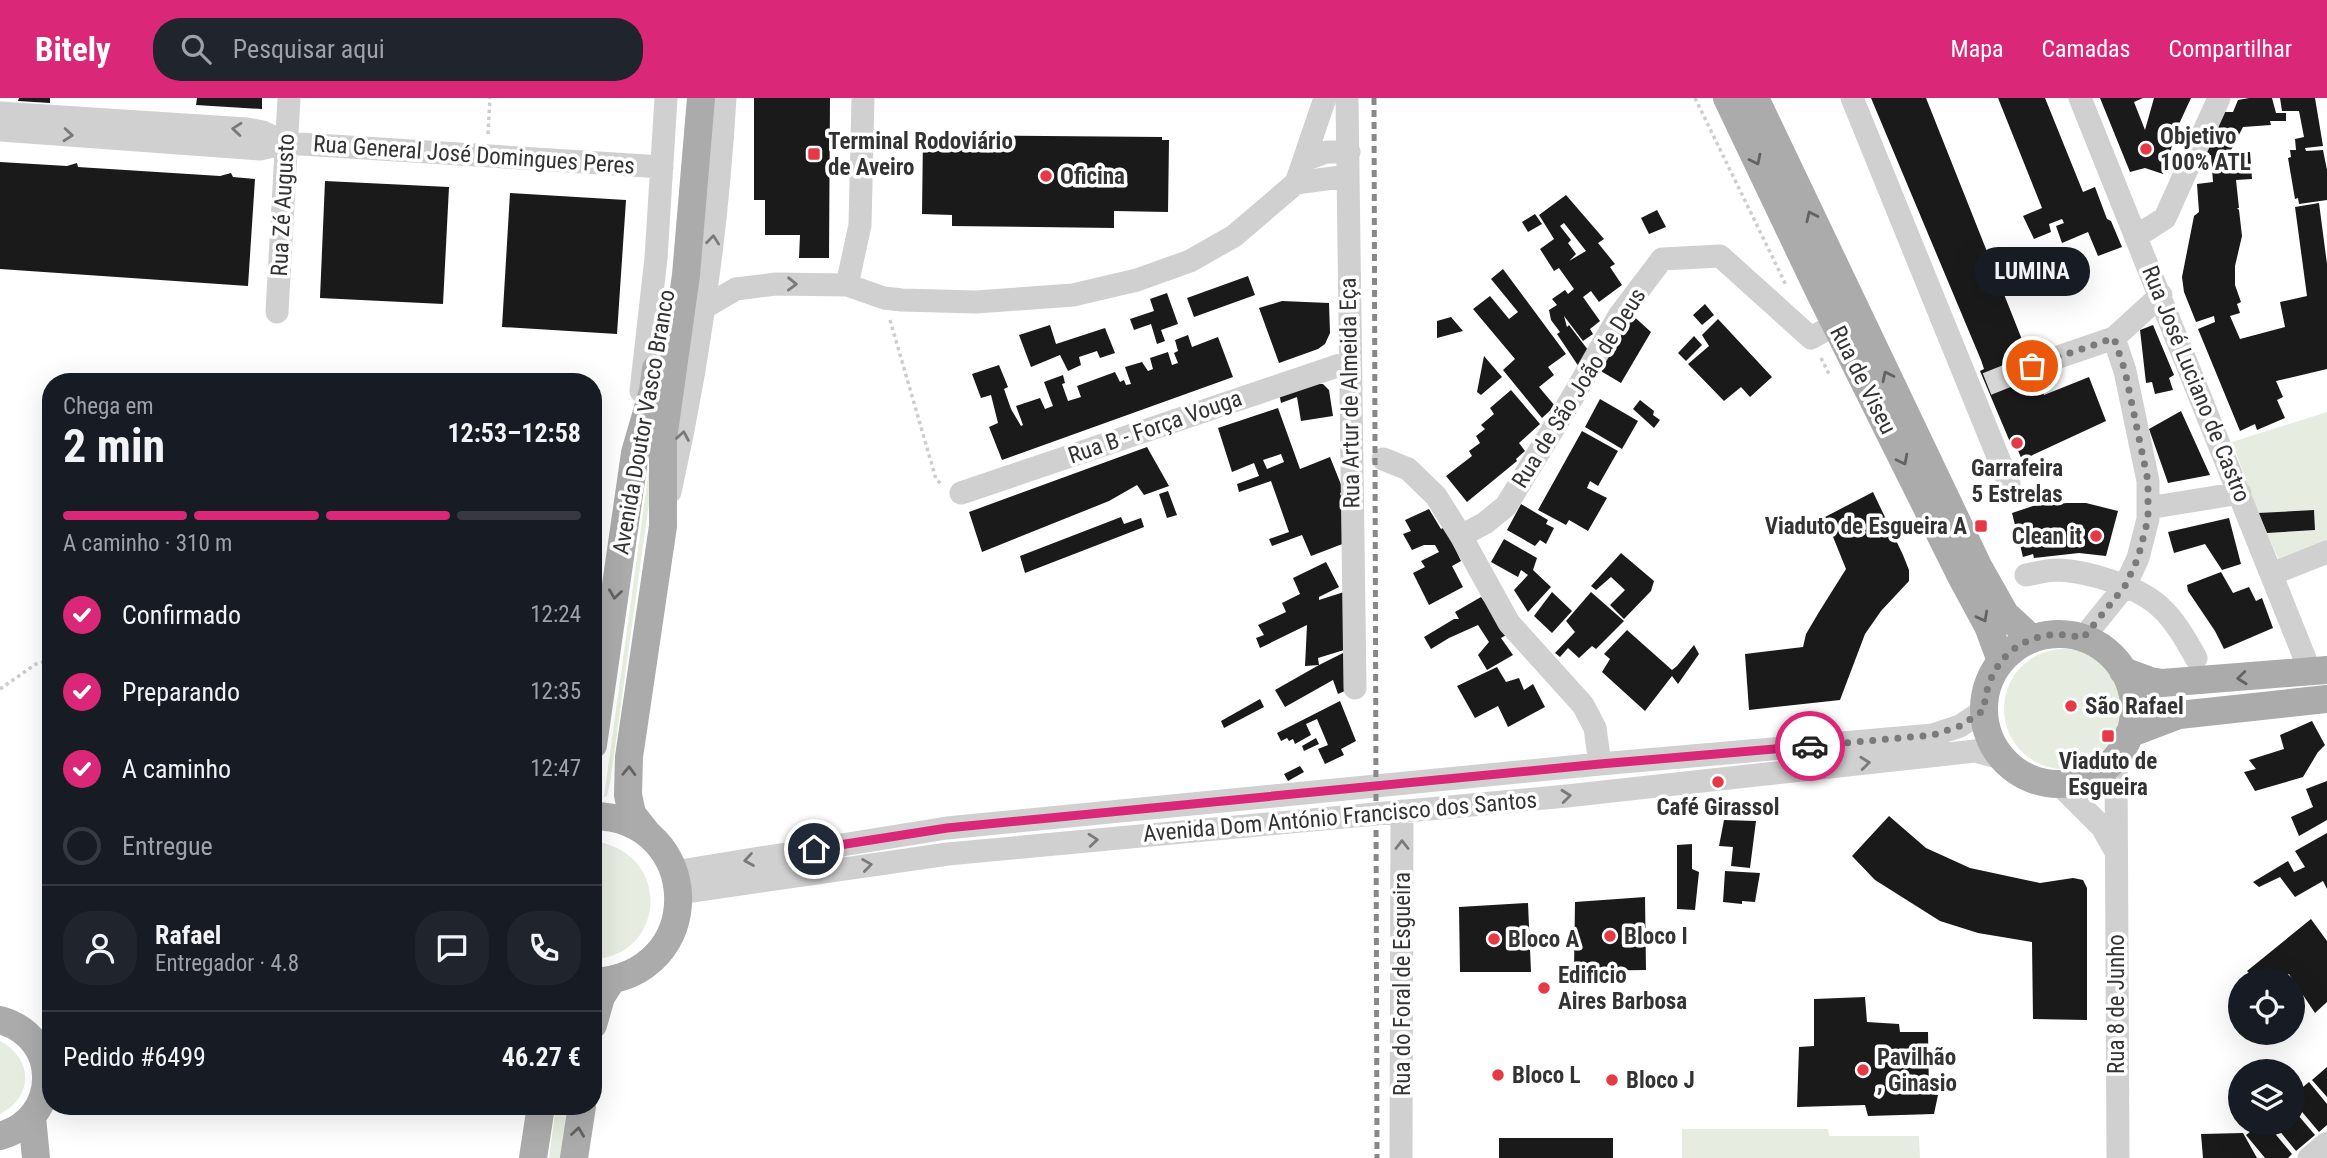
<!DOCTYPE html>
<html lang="pt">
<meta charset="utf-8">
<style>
:root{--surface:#171b24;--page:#20242c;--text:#f1f3f6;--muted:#9ea1a6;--line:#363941;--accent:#db2777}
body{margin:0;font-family:"Roboto Condensed",sans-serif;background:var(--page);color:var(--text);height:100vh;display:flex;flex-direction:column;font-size:26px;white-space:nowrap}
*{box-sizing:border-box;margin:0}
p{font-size:23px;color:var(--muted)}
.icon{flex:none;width:38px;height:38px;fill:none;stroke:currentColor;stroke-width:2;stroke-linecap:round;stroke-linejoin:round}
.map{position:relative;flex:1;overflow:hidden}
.side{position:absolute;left:42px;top:275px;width:560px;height:742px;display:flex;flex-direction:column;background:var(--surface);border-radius:28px;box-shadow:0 7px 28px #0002}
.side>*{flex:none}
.buttons{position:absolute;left:2228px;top:870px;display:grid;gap:14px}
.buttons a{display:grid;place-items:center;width:77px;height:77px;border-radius:50%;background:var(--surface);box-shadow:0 7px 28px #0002;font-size:35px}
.pin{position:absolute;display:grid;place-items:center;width:60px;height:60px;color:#fff;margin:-30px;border:4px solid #fff;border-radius:50%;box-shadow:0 2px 7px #0007}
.courier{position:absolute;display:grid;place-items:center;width:70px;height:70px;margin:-35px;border:5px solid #db2777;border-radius:50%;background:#fff;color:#222;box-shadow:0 2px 9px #0007}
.bubble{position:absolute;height:49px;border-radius:24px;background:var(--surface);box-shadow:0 7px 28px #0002;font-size:23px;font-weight:700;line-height:49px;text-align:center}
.overview em{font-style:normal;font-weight:700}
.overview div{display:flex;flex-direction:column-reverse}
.overview{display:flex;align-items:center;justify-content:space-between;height:119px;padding:0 21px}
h1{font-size:46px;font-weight:700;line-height:52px}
.bar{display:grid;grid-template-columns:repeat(4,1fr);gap:10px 7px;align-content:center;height:84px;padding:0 21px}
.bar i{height:9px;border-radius:5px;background:var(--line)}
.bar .selected{background:var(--accent)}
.bar p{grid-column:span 4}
.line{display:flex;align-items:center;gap:18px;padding:0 21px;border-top:2px solid var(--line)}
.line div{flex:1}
.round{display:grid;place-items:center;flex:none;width:74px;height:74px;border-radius:28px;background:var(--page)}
ol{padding:0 21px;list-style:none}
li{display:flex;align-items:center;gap:21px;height:77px}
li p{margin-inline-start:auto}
li .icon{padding:7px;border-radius:50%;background:var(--accent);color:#fff;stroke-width:4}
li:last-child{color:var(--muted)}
li i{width:38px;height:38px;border:4px solid var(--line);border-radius:50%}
header{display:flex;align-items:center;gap:42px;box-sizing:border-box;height:98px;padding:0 35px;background:var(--accent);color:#fff}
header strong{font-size:33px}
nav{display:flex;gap:38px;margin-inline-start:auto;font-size:24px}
.search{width:490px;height:63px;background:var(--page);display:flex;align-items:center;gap:18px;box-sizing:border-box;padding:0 24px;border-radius:28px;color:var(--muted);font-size:26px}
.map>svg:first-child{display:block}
.green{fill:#e6ecdf}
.building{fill:#1a1a1a;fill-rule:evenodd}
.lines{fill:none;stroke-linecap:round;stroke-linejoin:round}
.minor-tunnel{stroke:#d6d6d6;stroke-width:23;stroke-dasharray:23 11;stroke-linecap:butt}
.path{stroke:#cdcdcd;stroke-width:3.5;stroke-dasharray:3.5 3.5;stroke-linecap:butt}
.minor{stroke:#d0d0d0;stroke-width:23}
.major{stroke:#ababab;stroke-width:28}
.rail{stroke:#888;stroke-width:5;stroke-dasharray:7 5;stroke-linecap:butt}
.oneway{stroke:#7a7a7a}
.oneway2{stroke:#636363}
.done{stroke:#7a7a7a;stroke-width:7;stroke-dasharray:0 12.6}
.route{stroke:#db2777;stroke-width:9}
.poi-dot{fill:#e63946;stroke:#fff;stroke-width:2.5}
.labels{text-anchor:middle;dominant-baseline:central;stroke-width:7;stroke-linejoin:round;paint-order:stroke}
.poi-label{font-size:23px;font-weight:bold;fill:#333;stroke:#fff;text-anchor:start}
.street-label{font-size:23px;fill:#333;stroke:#fff}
</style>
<header>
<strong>Bitely</strong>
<div class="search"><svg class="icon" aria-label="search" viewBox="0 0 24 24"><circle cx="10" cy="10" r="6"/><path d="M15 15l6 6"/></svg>Pesquisar aqui</div>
<nav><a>Mapa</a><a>Camadas</a><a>Compartilhar</a></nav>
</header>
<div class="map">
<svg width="2327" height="1060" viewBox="0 0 2327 1060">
<rect width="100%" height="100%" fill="#fff"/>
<path class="green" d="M680 146 685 147 610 685 607 698 604 699Z
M2327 314V456L2281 467 2267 435 2315 432 2314 412 2258 415 2232 344Z
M2004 611a60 60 0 1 1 120 0a60 60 0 1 1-120 0Z
M593 743C674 754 665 859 593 861Z
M0 943C33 960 34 999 0 1016Z
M556 1008H572L565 1060H549Z
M1682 1031H1828L1829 1038H1919L1920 1060H1682Z"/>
<path class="building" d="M19 0H50V5L18 3Z
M197 0H262V11L196 7Z
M754 0H830L829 160H799L800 137H765V102H754Z
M1871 0H1926L2044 297 2089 279 2106 323 2022 362 2014 343 2010 344 1980 273 1984 271 1981 262Z
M1998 0H2045L2083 94 2095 89 2107 121 2111 123 2122 149 2098 158 2088 134 2062 145 2056 128 2064 125 2062 121 2049 126 2051 134 2034 141 2023 118 2042 110Z
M2100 0H2143L2134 4 2145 32 2154 0H2191L2179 26 2163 76 2145 70 2130 74Z
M2249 0H2272L2276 15H2286V23H2270L2271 27 2243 29 2230 54H2250L2252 81 2236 82 2239 110H2237L2239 112 2242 138 2235 168V187L2241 204 2237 206 2240 215 2230 218 2240 241 2285 229 2280 204 2307 198 2295 109 2319 105 2327 166V271L2276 283 2283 299 2277 302 2285 320 2257 332 2255 326 2240 333 2198 231 2215 224 2214 218 2196 224 2184 194 2182 179 2194 118 2199 114 2197 86 2213 84 2211 57 2205 58 2223 14H2233L2238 2Z
M2280 0H2315L2323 48 2305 50 2306 53 2323 52 2327 72V102L2299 106 2298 100 2295 101 2288 60 2291 59 2290 52H2296L2295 41 2304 39 2299 13H2282Z
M923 37 1162 39V42H1169L1168 114 1114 113V130L952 128V117L922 116Z
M0 64 67 68 77 65 78 69 220 78 231 75 233 79 255 81 248 188 0 171Z
M325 83 449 89 443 206 320 200Z
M510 95 626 102 617 236 502 229Z
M1566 97 1604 141 1598 145 1615 166 1610 169 1622 187 1599 204 1591 193 1583 199 1600 223 1590 231 1593 236 1583 243 1564 218 1567 229 1569 227 1588 252 1579 269 1557 236 1560 234 1551 222 1549 212 1557 207 1552 201 1565 192 1568 196 1574 191 1559 170 1554 173 1540 151 1554 141 1539 117ZM1564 125 1586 153 1569 163 1576 156 1568 145 1571 142 1560 128Z
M1657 112 1666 129 1649 136 1641 120Z
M1535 116 1542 126 1528 134 1522 124Z
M1503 171 1566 256 1548 269 1554 277 1539 289 1555 308 1542 320 1503 272 1515 261 1473 211 1490 198 1509 221 1518 214 1491 181Z
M1248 178 1255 197 1194 219 1187 200Z
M1167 195 1178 226 1161 232 1165 243 1157 246 1151 226 1134 232 1130 221 1154 213 1150 201Z
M1282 203 1329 205 1330 235 1325 246 1318 251 1279 265 1259 210Z
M1705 206 1714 217 1702 227 1693 217Z
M1630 215 1651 234 1621 285 1599 272Z
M1451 219 1463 233 1437 240V223Z
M1718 221 1772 279 1750 299 1741 289 1724 303 1688 266 1709 248 1702 237Z
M1050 227 1056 246 1105 230 1115 255 1100 260 1097 253 1079 259 1081 267 1068 273 1060 257 1031 269 1019 237Z
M2153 227 2174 277 2169 280 2173 292 2155 296 2152 284 2146 285 2140 232Z
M1188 237 1192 249 1218 239 1233 279 1002 362 989 329 998 325 991 297 981 300 972 276 999 267 1008 289 1004 291 1011 311 1021 328 1023 327 1016 308 1040 300 1045 311 1053 308 1044 284 1063 277 1065 285 1062 286 1068 303 1081 299 1077 288 1115 274 1120 284 1124 282 1126 287 1131 286 1125 269 1142 264 1148 273 1153 271 1150 260 1168 254 1172 267 1178 265 1174 255 1178 253 1175 242Z
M1694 238 1702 247 1686 263 1678 255Z
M1484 258 1502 279 1481 297 1477 294Z
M1305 286H1323L1329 292 1333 318 1301 323 1297 299 1281 305 1279 295Z
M1511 292 1540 326 1519 345 1525 353 1516 361 1517 363 1467 404 1446 378 1472 358 1469 353 1480 345 1476 338 1485 331 1481 327 1494 316 1490 310Z
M1600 301 1638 323 1622 351 1585 329Z
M1640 302 1654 313 1653 317 1660 322 1654 330 1633 311Z
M1278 310 1300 371 1330 359 1344 394 1340 395 1348 418 1345 445 1311 458 1302 437 1272 448 1269 441 1289 434 1271 383 1239 394 1237 386 1259 378 1254 365 1232 374 1218 330ZM1281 356 1284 364 1267 371 1263 362Z
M2181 313 2210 377 2168 385 2149 331Z
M1582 333 1618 353 1598 388 1590 383 1587 390 1607 400 1588 433 1569 422 1566 427 1538 412Z
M1147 349 1169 388 1144 397 1137 387 1109 403 982 454 969 414Z
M1168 393 1177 417 1167 420 1159 396Z
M1873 394 1903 457 1909 472V483L1881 513 1865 536 1840 602 1749 612 1745 556 1803 549 1806 536 1819 514 1846 471 1825 419Z
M2067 405H2086L2118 413 2106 458 2079 455 2034 460 2033 456 2023 459 2012 415 2033 408Z
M1521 406 1548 422 1546 426 1554 430 1546 446 1540 442 1535 448 1507 432Z
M1429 411 1441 431 1445 429 1461 463 1452 468 1463 489 1429 507 1413 475 1425 469 1421 463 1439 454 1435 447H1424L1412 452 1403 436 1411 433 1405 422Z
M2314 412 2315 432 2267 435 2258 415Z
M1121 419 1124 426 1141 420 1144 429 1025 475 1020 458Z
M2229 420 2241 466 2222 472 2205 446 2174 455 2168 434Z
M1504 441 1537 460 1533 472 1551 489 1528 514 1514 492 1528 477 1521 472 1518 479 1491 464Z
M1621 455 1654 483 1651 493 1624 521 1610 507 1625 492 1611 479 1596 492 1591 488Z
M1326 464 1339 489 1319 499V502L1344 494V552L1318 560 1319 567 1349 552V591L1338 596 1333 582 1285 609 1275 592 1319 567 1305 568 1307 527 1260 550 1256 540 1264 537 1258 527 1286 514 1282 505 1300 496 1293 480Z
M2221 474 2233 495 2249 489 2256 503 2262 500 2273 530 2224 551 2215 533 2188 493 2187 487Z
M1552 494 1572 513 1552 535 1534 518Z
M1591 494 1624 523 1596 551 1592 548 1579 560 1568 550 1560 559 1555 555 1575 534 1566 523Z
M1481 499 1508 536 1501 540 1513 557 1487 572 1478 557 1489 544 1478 527 1449 540 1431 551 1424 539 1454 521H1459L1455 514Z
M1627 532 1672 572 1677 568 1694 547 1699 556 1678 586 1672 578 1645 613 1602 574 1610 561 1604 556Z
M1497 569 1506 584 1519 580 1524 592 1533 586 1545 609 1508 629 1498 608 1475 620 1457 588Z
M1260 601 1264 609 1224 630 1221 623Z
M1340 603 1356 643 1341 651 1344 657 1325 666 1318 651 1328 647 1317 621 1306 626 1311 637 1295 646 1293 641 1289 643 1287 640 1281 643 1277 635Z
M2312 623 2325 647 2318 654 2303 679 2255 693 2244 674 2256 671 2249 662 2284 651 2280 637Z
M1316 640 1319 646 1304 653 1302 648Z
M1300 668 1304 674 1288 683 1284 676Z
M2327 683V722L2299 738 2291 719 2313 709 2306 691Z
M1889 718 1926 750 1970 770 2040 785 2073 780 2083 782 2087 790V922L2033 921 2032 844 1978 835 1940 823 1875 782 1852 758Z
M1724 722 1756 723 1750 770 1731 768 1733 749 1719 748Z
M2327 735V791L2323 783 2295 799 2280 779 2259 789 2253 784 2288 763 2294 774 2305 769 2295 753Z
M1692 746V771L1699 774 1695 812 1677 811V747Z
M1725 773 1760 775 1755 804 1742 803V806L1723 804Z
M1645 799 1646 872 1574 873 1575 804Z
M1528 805 1531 874H1460L1459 809Z
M2311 821 2327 843V904L2315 915 2289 876 2280 882H2255L2247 873Z
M1865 899 1867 924 1899 926 1900 934H1928L1929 996 1938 997 1934 1016 1868 1018 1865 1007 1797 1009 1799 949 1814 948V901Z
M2327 969V999L2312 982Z
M2309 984 2327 1006V1027L2319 1034 2292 1002V998Z
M2292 1010 2315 1037 2296 1053 2274 1026H2292Z
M2260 1026H2267L2292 1056 2288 1060H2265L2246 1037Z
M2243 1035 2257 1060H2203L2201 1036Z
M1499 1040H1613V1060H1499Z"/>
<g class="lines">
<path class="minor-tunnel" d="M1987 286 2032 268"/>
<path class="path" d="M1695 0 1786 187
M488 36 490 0
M890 222 936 381 942 387
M1821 260 1829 276
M0 591 36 566 51 562"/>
<path class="minor" d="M1347 0 1355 590
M1852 0 2009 386
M2080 0 2310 573
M0 15 247 31 263 34 286 45
M0 32 260 51 286 45 662 69
M1304 62 1325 0
M1296 85 1348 78
M2137 138 2165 120 2219 0
M847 187 860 127 863 0
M705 209 736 191 776 186 847 187 884 200 902 202 976 204 1073 197 1137 182 1190 163 1234 138 1296 85 1304 62 1327 54H1349
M277 214 289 0
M2032 268 2114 240 2161 197
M641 293 656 160 666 0
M1383 361 1408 371 1436 398 1461 438 1509 525 1583 607 1595 630 1600 666
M670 394C699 265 717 133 725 0
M961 395 1349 264
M2148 410 2240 395
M1461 438 1485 425 1506 408 1572 300 1619 218 1662 161 1720 158 1811 240 1836 226
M2272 476 2327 454
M2026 477C2036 475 2047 472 2058 472 2087 473 2137 488 2159 508 2175 522 2186 542 2196 560
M2083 540 2125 488 2138 460 2148 421V383L2125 273 2114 240
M2116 659 2118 1060
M2059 686 2102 729 2115 752
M674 774 947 730 1600 666 1933 637 1960 628 1984 612
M678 795 948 756 1567 698 1975 653 2002 660
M1401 1060 1402 713
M2309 1060 2327 1045"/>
<path class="major" d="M1727 0 1818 191 1961 478 1988 528 2001 563
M1755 0 1979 470 2005 516 2032 541
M1984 611a75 75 0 1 1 150 0a75 75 0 1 1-150 0Z
M2123 573 2150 583 2162 585 2327 572
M2129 636 2179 617 2327 601
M593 647 635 355 653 293 656 271
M593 718C703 719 710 878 593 884
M647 735 632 716 628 697 629 659 663 428V341L686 177 701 0
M0 922C62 939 61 1021 0 1038
M593 927 601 899 611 883
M32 1019 36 1060
M533 1060 541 1008
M574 1060 582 1008"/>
<path class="rail" d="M1374 0 1377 1060"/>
</g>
<defs><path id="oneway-chevron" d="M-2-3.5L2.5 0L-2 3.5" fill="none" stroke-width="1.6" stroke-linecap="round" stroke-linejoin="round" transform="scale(1.75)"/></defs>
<g class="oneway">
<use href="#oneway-chevron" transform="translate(237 31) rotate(-175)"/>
<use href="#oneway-chevron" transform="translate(68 37) rotate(5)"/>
<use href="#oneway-chevron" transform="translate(713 142) rotate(-84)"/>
<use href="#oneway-chevron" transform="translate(792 186) rotate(1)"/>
<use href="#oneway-chevron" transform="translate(683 338) rotate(-80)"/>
<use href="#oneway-chevron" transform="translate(1865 665) rotate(-6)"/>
<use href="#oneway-chevron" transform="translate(1566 698) rotate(-6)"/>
<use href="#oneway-chevron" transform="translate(1093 742) rotate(-5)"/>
<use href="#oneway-chevron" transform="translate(1402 747) rotate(-90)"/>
<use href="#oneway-chevron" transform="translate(749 762) rotate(171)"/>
<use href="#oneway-chevron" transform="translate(867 767) rotate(-8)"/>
</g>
<g class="oneway2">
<use href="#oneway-chevron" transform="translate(1756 62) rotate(64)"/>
<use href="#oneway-chevron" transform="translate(1811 118) rotate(-115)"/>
<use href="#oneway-chevron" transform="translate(1887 278) rotate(-116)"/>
<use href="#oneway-chevron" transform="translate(1903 362) rotate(63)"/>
<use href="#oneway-chevron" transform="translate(615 496) rotate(98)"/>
<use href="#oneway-chevron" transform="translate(1983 519) rotate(62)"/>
<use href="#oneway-chevron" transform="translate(2242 580) rotate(174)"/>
<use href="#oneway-chevron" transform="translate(629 673) rotate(-88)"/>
<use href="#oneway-chevron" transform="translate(578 1034) rotate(-82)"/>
</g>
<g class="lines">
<path class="done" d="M1810 648 1933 637 1960 628 1984 612C1987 557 2031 526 2083 540L2125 488 2138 460 2148 421V383L2125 273 2114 240 2032 268"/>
<path class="route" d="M814 751 947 730 1600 666 1810 648"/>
</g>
<g class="poi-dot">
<circle cx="2146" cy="51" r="7"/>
<rect x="807" y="49" width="14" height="14" rx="3.5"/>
<circle cx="1046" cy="78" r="7"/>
<circle cx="2017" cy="345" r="7"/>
<rect x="1974" y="421" width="14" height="14" rx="3.5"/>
<circle cx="2096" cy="438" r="7"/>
<circle cx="2071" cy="608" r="7"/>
<rect x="2101" y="631" width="14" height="14" rx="3.5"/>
<circle cx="1718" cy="684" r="7"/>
<circle cx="1610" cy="838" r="7"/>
<circle cx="1494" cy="841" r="7"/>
<circle cx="1544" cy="890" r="7"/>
<circle cx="1863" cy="972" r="7"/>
<circle cx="1498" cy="977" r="7"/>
<circle cx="1612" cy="982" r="7"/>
</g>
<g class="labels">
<g class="poi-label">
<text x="2160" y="38">Objetivo<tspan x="2160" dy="26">100% ATL</tspan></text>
<text x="828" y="43">Terminal Rodoviário<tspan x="828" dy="26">de Aveiro</tspan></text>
<text x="1060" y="78">Oficina</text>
<text x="2017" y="370" text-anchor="middle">Garrafeira<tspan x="2017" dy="26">5 Estrelas</tspan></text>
<text x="1967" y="428" text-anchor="end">Viaduto de Esgueira A</text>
<text x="2082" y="438" text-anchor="end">Clean it</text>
<text x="2085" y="608">São Rafael</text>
<text x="2108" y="663" text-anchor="middle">Viaduto de<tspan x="2108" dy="26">Esgueira</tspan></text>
<text x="1718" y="709" text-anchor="middle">Café Girassol</text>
<text x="1624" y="838">Bloco I</text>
<text x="1508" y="841">Bloco A</text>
<text x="1558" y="877">Edificio<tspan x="1558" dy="26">Aires Barbosa</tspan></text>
<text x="1877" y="959">Pavilhão<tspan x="1877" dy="26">, Ginasio</tspan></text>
<text x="1512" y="977">Bloco L</text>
<text x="1626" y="982">Bloco J</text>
</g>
<g class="street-label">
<text transform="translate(474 57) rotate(4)">Rua General José Domingues Peres</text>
<text transform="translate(283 107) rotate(-87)">Rua Zé Augusto</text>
<text transform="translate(1863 282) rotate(63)">Rua de Viseu</text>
<text transform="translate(2196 286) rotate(68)">Rua José Luciano de Castro</text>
<text transform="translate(1579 290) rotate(-58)">Rua de São João de Deus</text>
<text transform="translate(1350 295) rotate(-91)">Rua Artur de Almeida Eça</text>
<text transform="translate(644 324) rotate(-80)">Avenida Doutor Vasco Branco</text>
<text transform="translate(1155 329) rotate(-19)">Rua B - Força Vouga</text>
<text transform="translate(1340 719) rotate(-5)">Avenida Dom António Francisco dos Santos</text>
<text transform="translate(1402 886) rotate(-90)">Rua do Foral de Esgueira</text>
<text transform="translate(2116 906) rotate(-90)">Rua 8 de Junho</text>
</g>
</g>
</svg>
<div class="buttons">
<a><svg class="icon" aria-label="locate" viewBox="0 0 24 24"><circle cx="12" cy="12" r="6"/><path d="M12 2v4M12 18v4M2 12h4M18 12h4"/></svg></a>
<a><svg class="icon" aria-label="layers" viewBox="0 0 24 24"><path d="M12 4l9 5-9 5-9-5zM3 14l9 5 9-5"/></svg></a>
</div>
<div class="pin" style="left:2032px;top:268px;background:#ea580c"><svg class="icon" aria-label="bag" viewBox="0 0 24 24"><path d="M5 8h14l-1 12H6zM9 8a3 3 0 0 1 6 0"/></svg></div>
<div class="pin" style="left:814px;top:751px;background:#1f2937"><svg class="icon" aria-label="home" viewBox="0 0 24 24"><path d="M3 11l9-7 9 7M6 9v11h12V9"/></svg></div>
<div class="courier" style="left:1810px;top:648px"><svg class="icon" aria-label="car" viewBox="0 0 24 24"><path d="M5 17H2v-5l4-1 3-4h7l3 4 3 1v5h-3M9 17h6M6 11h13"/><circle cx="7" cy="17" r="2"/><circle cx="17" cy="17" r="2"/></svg></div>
<div class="bubble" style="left:1974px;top:149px;width:116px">LUMINA</div>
<section class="side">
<div class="overview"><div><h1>2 min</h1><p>Chega em</p></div><em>12:53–12:58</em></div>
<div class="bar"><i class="selected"></i><i class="selected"></i><i class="selected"></i><i></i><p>A caminho · 310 m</p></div>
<ol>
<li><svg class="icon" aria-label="check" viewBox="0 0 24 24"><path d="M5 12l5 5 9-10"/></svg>Confirmado<p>12:24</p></li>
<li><svg class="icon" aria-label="check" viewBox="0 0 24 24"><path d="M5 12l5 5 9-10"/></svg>Preparando<p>12:35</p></li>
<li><svg class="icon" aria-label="check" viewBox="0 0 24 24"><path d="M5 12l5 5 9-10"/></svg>A caminho<p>12:47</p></li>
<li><i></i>Entregue</li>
</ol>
<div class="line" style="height:126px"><a class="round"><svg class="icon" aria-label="person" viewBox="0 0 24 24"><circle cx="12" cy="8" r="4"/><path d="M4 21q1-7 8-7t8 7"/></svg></a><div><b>Rafael</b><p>Entregador · 4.8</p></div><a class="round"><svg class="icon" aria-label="chat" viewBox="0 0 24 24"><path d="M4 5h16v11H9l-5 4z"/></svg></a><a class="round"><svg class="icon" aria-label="phone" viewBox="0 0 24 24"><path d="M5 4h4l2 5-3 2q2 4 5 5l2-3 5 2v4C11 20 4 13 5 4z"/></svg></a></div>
<div class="line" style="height:91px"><div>Pedido #6499</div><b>46.27 €</b></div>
</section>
</div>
